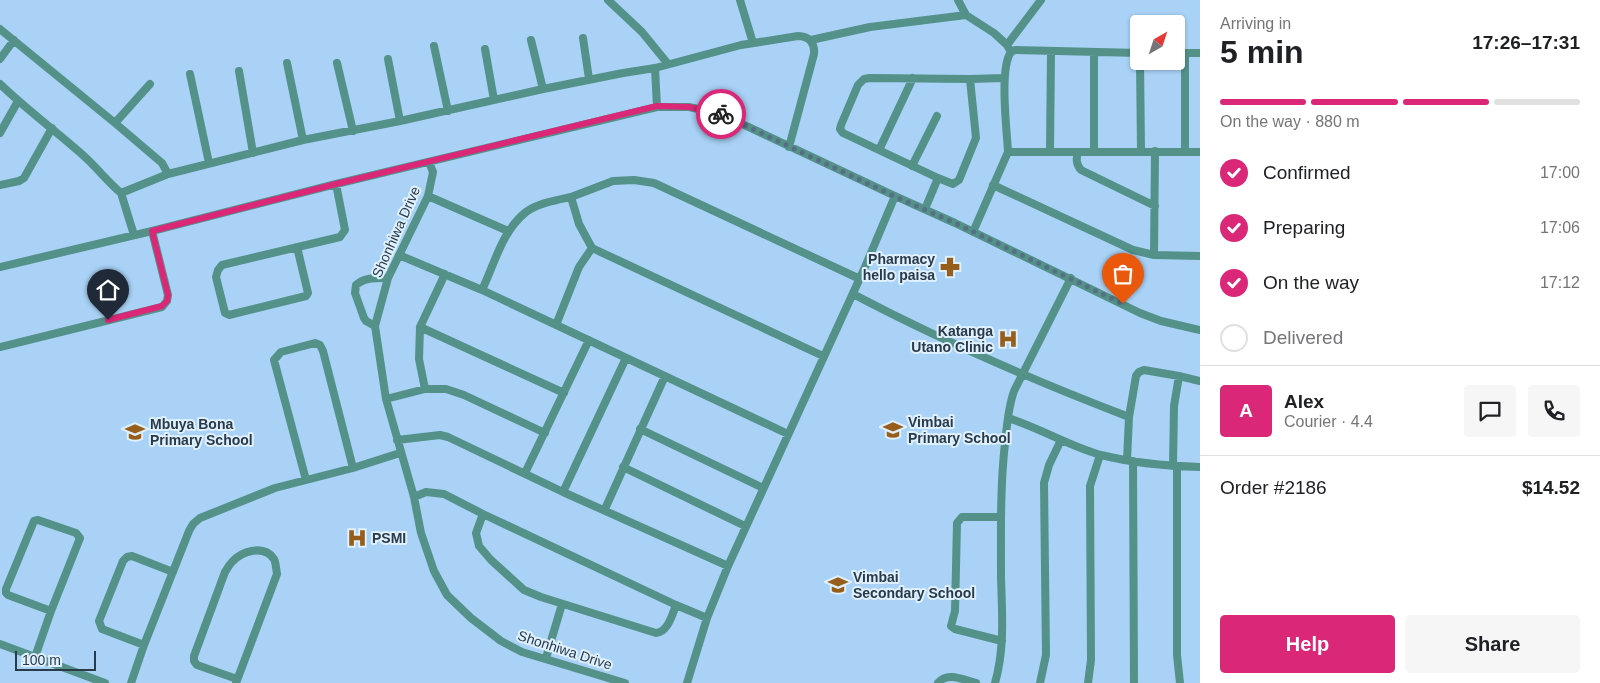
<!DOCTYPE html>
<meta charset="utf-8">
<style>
:root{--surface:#fff;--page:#f6f6f6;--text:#202124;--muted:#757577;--line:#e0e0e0;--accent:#db2777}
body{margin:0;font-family:Helvetica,sans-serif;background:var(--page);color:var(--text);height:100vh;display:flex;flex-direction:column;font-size:19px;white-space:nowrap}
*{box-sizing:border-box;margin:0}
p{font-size:16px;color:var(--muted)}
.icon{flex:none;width:28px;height:28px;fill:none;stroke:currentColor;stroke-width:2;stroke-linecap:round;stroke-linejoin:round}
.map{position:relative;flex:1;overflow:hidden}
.side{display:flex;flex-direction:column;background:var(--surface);width:400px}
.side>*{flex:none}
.needle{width:32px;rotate:39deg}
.fabs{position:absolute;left:1130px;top:15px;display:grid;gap:10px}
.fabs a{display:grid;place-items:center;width:55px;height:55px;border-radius:5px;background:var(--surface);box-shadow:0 1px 4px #0004;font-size:25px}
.scale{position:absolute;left:15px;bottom:12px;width:81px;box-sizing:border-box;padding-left:5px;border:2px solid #2a3a48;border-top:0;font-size:14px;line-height:18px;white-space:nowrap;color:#2a3a48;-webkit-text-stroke:4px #dff0ff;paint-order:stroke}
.pin{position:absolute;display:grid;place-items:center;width:42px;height:42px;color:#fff;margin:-51px -21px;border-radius:50% 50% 50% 0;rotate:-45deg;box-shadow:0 0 5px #0007}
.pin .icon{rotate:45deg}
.courier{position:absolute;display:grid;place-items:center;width:50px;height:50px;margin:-25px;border:4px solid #db2777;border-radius:50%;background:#fff;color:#222;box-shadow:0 1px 6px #0007}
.head em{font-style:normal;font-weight:700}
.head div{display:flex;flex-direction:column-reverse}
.head{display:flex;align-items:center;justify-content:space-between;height:85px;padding:0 20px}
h1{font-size:32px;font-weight:700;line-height:38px}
.bar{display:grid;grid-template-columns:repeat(4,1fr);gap:8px 5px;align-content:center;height:60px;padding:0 20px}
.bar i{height:6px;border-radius:4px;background:var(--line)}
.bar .active{background:var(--accent)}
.bar p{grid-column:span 4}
.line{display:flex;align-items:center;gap:12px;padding:0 20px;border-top:1px solid var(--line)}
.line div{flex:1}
.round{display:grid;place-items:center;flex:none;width:52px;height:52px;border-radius:5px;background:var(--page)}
ol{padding:0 20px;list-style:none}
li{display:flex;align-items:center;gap:15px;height:55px}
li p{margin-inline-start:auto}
li .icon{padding:5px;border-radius:50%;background:var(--accent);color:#fff;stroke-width:4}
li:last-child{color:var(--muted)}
li i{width:28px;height:28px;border:2px solid var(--line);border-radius:50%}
.button{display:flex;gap:10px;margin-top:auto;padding:10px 20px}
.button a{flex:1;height:58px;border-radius:5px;background:var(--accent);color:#fff;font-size:20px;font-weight:700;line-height:58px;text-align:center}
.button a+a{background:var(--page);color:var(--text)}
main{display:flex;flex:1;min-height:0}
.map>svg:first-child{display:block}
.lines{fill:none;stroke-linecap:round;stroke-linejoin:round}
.minor{stroke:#539189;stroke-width:8}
.done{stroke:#566f85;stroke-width:5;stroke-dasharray:0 9}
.route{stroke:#db2777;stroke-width:6}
.labels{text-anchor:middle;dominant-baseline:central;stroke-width:4;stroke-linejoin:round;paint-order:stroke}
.street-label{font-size:14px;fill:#2a3a48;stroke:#dff0ff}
.poi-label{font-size:14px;font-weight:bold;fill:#2a3a48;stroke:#dff0ff;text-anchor:start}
</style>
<main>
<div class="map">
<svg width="1200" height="683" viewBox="0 0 1200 683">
<rect width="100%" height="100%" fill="#a9d2f6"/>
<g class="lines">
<path class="minor" d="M608 0 642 32 668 64
M740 0 753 43
M958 0 966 15 994 33 1007 45 1011 52
M0 29 115 123 162 163 168 174
M583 38 589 79
M531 40 543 89
M811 40 870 27 966 15
M1007 45 1041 0
M434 46 448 111
M485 49 494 100
M1094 53V151
M1176 53H1200
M0 59 14 40
M388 59 400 121
M1140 61 1141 151
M287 63 303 140
M337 63 353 131
M655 68 741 45 798 36C809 36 815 43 814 54L789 147
M239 71 253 153
M190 74 209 163
M970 79 870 78 864 79 858 85 841 125 840 129 843 133 938 178 953 184 959 180 976 138 970 79 1004 78
M0 84C27 110 57 132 85 157 98 169 108 182 121 193
M115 123 150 84
M0 133 18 101
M879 150 913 78
M1185 151V53
M1008 152C1007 131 999 68 1011 52L1015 50 1139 53
M1050 152 1051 52
M1078 152C1076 159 1076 164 1081 170L1155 206
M429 162 433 172 428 196 388 278 375 326 386 399 414 497 421 533 434 571 447 595 471 618 501 641 522 652 625 683
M912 166 937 116
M0 185 19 181 24 178 52 128
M993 185 1133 250 1154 255 1200 256
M428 196 508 231
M571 197 613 181 634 180 654 183 860 279
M925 209 938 178
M973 232 1008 152H1200
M134 235 121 193 168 174 303 140 400 121 543 89 623 73 655 68 657 107
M297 247 308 293 306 296 233 314 229 315 225 313 216 277 218 270 222 265 340 237 345 230 336 184
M399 255 482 290 788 434
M1154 255 1155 151
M0 267 152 231 336 184 657 107H689L721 114 895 196 955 223 1140 313 1161 321 1200 330
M482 290C495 263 502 231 526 212 538 203 557 200 571 197L579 224 592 248 823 356
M853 294C942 341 1035 381 1129 417
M556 325 579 267 592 248
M375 326 366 321 364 318 355 293 356 285C365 277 377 278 388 278
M420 327 564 393
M0 347 162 307 167 301 168 295 152 231
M425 389 419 359 420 327 445 274
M386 399 425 389H446L464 395 545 433
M1008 418C1040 428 1069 446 1101 455 1133 463 1167 466 1200 467
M640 429 763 488
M397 440 440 435 448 437 563 492 728 566
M1127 460 1129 417 1136 376 1139 372 1144 370 1179 376 1200 381
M1133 461 1134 683
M1173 466 1174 406 1179 376
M1177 466V655L1180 683
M623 467 745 526
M525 473 589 340
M306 480 274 360 281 352 315 343 320 345 323 351 353 468
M563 492 626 358
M414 497 426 492 444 494 483 514 676 605 707 618
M605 509 665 376
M483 514 476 533 479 546 491 560 524 590 541 597 656 633C668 632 672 615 676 605
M1000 517H962L957 523 955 611 951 626 955 629 1002 641
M0 644 105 683
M144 645 102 629 99 621 123 561 127 557 132 556 173 572
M35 657 51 611 80 538 76 533 38 520 34 521 6 589V593L8 595 51 611
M546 658 562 604
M131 683 144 645 189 531 193 524 200 518 275 488 353 468 400 453
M236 683 277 574C276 569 276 563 274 559 264 544 242 551 232 562 229 565 227 569 225 572L194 656V661L197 665 237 679
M687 683 707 618 728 566 865 267 895 196
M938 683C947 671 964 680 976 683
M995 683C1005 648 1002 613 1001 577 1001 532 1000 488 1005 443 1007 425 1008 408 1014 391L1071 278
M1040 683 1046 655 1044 483 1049 465 1061 440
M1088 683 1091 660 1090 486 1100 455"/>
</g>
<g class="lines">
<path class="done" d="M721 114 894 196 955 223 1123 304"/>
<path class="route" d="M108 320 162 306 167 301 168 295 152 231 336 184 657 106 689 107 721 114"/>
</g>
<defs>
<symbol id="pharmacy-bare" viewBox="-9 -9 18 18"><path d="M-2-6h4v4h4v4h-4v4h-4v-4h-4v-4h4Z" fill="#975e1b" stroke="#dff0ff" stroke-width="2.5" paint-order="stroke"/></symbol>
<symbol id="hospital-bare" viewBox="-9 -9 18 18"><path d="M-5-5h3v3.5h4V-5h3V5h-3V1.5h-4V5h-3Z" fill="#975e1b" stroke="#dff0ff" stroke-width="2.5" paint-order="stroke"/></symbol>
<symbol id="school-bare" viewBox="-9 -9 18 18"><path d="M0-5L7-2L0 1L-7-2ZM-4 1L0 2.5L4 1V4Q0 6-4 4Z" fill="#975e1b" stroke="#dff0ff" stroke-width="2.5" paint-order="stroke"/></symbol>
</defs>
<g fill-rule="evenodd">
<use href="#pharmacy-bare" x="936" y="253" width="28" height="28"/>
<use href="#hospital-bare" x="994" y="325" width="28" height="28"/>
<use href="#school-bare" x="879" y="416" width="28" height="28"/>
<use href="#school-bare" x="121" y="418" width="28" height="28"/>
<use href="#hospital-bare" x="343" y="524" width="28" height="28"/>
<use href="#school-bare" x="824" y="571" width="28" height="28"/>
</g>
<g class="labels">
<g class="street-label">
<text transform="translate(396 232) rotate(-66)">Shonhiwa Drive</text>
<text transform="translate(565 650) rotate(18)">Shonhiwa Drive</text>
</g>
<g class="poi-label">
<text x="935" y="259" text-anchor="end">Pharmacy<tspan x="935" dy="16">hello paisa</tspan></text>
<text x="993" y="331" text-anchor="end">Katanga<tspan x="993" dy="16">Utano Clinic</tspan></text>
<text x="908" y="422">Vimbai<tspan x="908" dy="16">Primary School</tspan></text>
<text x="150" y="424">Mbuya Bona<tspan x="150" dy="16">Primary School</tspan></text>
<text x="372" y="538">PSMI</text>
<text x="853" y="577">Vimbai<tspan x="853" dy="16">Secondary School</tspan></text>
</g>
</g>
</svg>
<div class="fabs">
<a><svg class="needle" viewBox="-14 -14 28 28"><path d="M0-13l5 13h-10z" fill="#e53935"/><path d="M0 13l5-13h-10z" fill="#757577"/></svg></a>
</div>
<div class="scale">100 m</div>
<div class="pin" style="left:1123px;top:304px;background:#ea580c"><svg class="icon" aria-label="bag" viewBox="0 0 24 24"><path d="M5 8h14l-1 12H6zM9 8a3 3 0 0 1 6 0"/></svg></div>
<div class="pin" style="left:108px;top:320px;background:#1f2937"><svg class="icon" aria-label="home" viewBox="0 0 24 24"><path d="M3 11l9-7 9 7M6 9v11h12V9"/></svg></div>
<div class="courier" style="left:721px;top:114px"><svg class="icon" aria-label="bike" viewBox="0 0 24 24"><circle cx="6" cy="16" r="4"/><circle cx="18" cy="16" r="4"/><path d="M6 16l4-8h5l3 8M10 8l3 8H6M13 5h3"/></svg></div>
</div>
<section class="side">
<div class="head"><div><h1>5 min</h1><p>Arriving in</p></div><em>17:26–17:31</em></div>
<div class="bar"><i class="active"></i><i class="active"></i><i class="active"></i><i></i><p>On the way · 880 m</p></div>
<ol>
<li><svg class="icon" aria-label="check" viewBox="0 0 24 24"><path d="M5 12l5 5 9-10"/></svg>Confirmed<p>17:00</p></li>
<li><svg class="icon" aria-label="check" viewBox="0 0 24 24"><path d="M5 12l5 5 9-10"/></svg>Preparing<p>17:06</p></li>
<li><svg class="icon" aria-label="check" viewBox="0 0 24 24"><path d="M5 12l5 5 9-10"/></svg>On the way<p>17:12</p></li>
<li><i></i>Delivered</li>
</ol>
<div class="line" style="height:90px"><b class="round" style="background:var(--accent);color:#fff">A</b><div><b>Alex</b><p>Courier · 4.4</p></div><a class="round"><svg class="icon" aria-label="chat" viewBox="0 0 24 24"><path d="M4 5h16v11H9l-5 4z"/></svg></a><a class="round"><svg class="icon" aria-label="phone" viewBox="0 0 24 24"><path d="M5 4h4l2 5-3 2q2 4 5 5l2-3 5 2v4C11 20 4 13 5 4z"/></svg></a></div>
<div class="line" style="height:65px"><div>Order #2186</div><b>$14.52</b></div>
<div class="button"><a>Help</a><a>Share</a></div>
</section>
</main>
